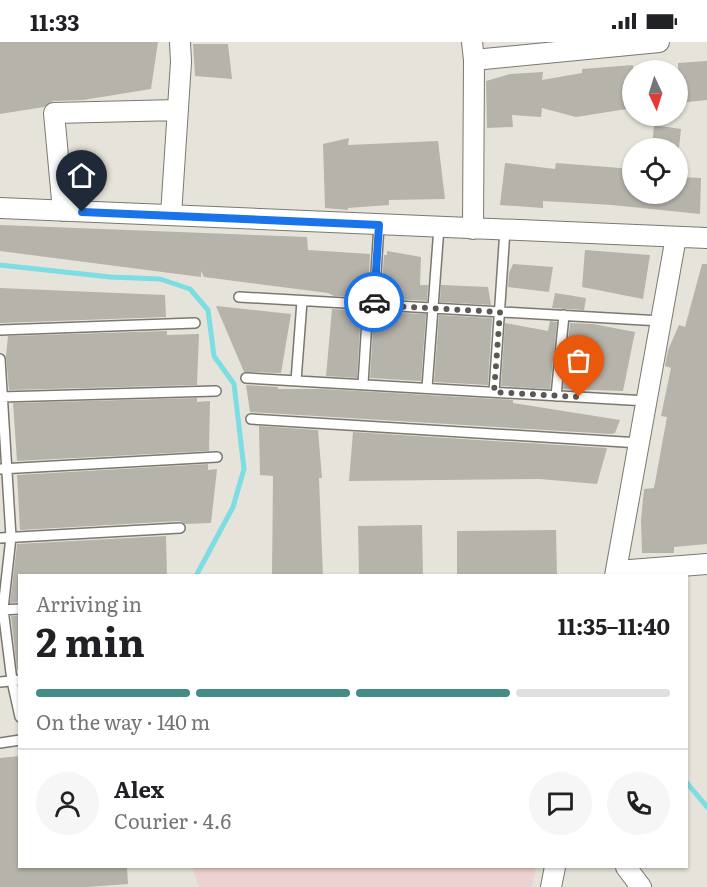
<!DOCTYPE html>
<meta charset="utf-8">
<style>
:root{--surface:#fff;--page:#f6f6f6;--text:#202124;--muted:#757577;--line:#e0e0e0;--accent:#458c86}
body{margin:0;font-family:Literata,serif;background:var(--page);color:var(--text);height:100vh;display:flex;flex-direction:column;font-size:22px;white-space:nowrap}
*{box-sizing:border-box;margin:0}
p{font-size:20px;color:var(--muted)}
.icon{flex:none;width:33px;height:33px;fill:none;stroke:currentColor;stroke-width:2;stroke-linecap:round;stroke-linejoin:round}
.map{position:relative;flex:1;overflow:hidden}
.side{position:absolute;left:18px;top:532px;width:670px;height:294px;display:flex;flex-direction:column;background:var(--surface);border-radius:0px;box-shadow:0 2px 4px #0004}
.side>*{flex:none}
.needle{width:39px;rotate:176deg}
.tools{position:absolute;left:622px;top:18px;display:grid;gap:12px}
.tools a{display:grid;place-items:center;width:66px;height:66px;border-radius:50%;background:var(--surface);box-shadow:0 2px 4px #0004;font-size:30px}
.pin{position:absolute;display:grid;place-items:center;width:51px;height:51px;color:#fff;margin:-62px -26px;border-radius:50% 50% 50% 0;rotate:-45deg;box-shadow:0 0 6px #0007}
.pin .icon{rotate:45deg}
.courier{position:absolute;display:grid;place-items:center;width:60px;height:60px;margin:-30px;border:4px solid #1a73e8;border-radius:50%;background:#fff;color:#222;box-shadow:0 2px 8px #0007}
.head em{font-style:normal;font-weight:700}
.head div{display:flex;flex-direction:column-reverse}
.head{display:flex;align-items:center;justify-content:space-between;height:102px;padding:0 18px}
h1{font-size:39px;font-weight:700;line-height:45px}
.bar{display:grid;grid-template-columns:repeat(4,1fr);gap:9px 6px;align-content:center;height:72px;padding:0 18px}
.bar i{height:8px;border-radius:4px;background:var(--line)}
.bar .active{background:var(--accent)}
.bar p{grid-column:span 4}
.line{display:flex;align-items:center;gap:15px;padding:0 18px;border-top:2px solid var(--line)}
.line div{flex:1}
.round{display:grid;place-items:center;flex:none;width:63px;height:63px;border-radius:32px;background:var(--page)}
.status{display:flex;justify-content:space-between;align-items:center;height:42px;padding:0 30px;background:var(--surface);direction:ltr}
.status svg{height:16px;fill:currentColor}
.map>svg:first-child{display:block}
.education{fill:#ecd2d0}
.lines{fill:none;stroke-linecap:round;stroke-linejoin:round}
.stream{stroke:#7cdde2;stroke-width:5}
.building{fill:#b6b3ab}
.service-casing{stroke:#7a7870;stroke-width:12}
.minor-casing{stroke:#7a7870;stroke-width:22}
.service{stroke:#fff;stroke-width:9}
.minor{stroke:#fff;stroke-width:20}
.done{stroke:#5a5954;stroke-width:6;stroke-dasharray:0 10.8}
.route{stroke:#1a73e8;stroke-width:8}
</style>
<div class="status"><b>11:33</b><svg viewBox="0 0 49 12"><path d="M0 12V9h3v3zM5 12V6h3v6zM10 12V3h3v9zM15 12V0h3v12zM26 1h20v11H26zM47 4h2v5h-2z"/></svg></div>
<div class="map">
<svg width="707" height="845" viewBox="0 0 707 845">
<rect width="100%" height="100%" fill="#e6e3da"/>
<path class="education" d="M192 825H536L532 845H199Z"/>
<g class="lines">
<path class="stream" d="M0 223 110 235 160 237 190 247 208 268 214 314 234 342 244 427 233 465 196 534
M687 741 707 765"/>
</g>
<path class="building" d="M0 0H158L151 47 83 58 53 59 44 65 0 72Z
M193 2H228L232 37 195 34Z
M707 19V58L678 61V21Z
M633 23V66L576 75 542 66 541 75 512 73 513 85 487 86 486 39 510 32 543 30 542 38 582 31V27Z
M654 83 681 87 679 106H652Z
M349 96 348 103 438 99 445 157 389 158V163L348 166V168L325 166 323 102Z
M505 121 555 127 556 121 633 127V152H678L679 135 701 136 700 172 612 163 543 159V166L500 163Z
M0 183 307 195 308 208 370 212 368 255 334 254 328 251 204 235 201 229V235L0 209Z
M585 208 650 213 643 257 582 245Z
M387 209 421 215 420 243H428L427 259 381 256 384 213H387Z
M513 222 553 225 549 250 508 245 509 231Z
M702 222H707V502L674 505V511H642L641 478 644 447 654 446 667 375 661 374 671 326 665 324 668 308 679 283 685 285Z
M441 243 488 245 491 263 440 260Z
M0 246 165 253 166 275 0 281Z
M555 251 586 256 584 268 552 266Z
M216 264 291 272 281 331 244 330Z
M332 267 361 269 357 336 326 334Z
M374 270 426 272 421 339 370 336Z
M439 273 492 276 488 343 434 340Z
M550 279 557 280 550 347 501 344 505 281 548 289Z
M570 281 593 282 635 290 623 349 563 347Z
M167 289V293L199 292 197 343 9 348 6 314 8 294Z
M246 343 278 345V347H323L513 358V361L620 378 615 391 611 392 250 370Z
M197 356V360L210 359 209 409 17 419 13 361Z
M259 384 318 388 322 436H319L323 534H272L273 434 260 433Z
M353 390 607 406 597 442 540 437 349 439Z
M208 422V428L217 427 211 481 185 482 180 479 20 488 17 433Z
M422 483 423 534H359L358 484Z
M556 488 557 534H457V489Z
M166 494 167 534H20V560L10 561 17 502Z
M11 574H20V628H17Z
M20 714V825H127L128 842 87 845H0V716Z"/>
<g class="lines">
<defs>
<path id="service" d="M239 255 661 279
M374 263 379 183
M0 288 195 281
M0 317 11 495 3 567 12 639 20 675
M246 336 647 359
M296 339 302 259
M363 342 368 262
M427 346 439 185
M494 350 505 188
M556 354 564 273
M0 355 216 349
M251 377 640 401
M0 427 217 415
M0 496 180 486
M0 568 20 567
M0 640 20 638
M0 701 20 698"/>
<path id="minor" d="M472 0 474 18 473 187
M474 18 659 0
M0 166 707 196
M63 169 54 71 178 68
M171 173 181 20 180 0
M617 529 707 522
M615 534 676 195
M626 825 641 845
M551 845 555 825"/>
</defs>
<use href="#service" class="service-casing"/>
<use href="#minor" class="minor-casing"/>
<use href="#service" class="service"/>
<use href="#minor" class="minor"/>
</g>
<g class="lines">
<path class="done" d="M374 260V263L500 270 494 350 579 355"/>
<path class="route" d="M82 170 379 183 374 260"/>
</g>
</svg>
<div class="tools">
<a><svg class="needle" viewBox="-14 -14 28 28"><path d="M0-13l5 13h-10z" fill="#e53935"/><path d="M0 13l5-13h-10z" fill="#757577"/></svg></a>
<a><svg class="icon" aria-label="locate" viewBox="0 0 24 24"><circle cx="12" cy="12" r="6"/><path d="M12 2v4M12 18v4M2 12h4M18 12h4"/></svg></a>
</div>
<div class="pin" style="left:579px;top:355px;background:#ea580c"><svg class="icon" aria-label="bag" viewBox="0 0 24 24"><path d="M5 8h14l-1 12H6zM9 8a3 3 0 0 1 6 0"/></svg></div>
<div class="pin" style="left:82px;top:170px;background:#1f2937"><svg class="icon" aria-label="home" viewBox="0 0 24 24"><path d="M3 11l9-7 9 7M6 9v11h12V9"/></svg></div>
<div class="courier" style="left:374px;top:260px"><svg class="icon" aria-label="car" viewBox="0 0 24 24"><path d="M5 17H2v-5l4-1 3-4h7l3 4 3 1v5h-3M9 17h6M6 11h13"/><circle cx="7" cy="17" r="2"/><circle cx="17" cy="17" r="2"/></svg></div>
<section class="side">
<div class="head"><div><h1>2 min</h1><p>Arriving in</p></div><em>11:35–11:40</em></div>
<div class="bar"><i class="active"></i><i class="active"></i><i class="active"></i><i></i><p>On the way · 140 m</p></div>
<div class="line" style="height:108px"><a class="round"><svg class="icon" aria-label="person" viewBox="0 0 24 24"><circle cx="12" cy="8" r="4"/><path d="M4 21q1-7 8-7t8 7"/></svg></a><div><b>Alex</b><p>Courier · 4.6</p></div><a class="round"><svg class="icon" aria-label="chat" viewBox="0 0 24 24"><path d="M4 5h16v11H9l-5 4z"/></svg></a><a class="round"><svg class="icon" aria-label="phone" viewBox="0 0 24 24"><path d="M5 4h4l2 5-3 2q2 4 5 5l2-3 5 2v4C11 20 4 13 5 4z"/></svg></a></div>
</section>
</div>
